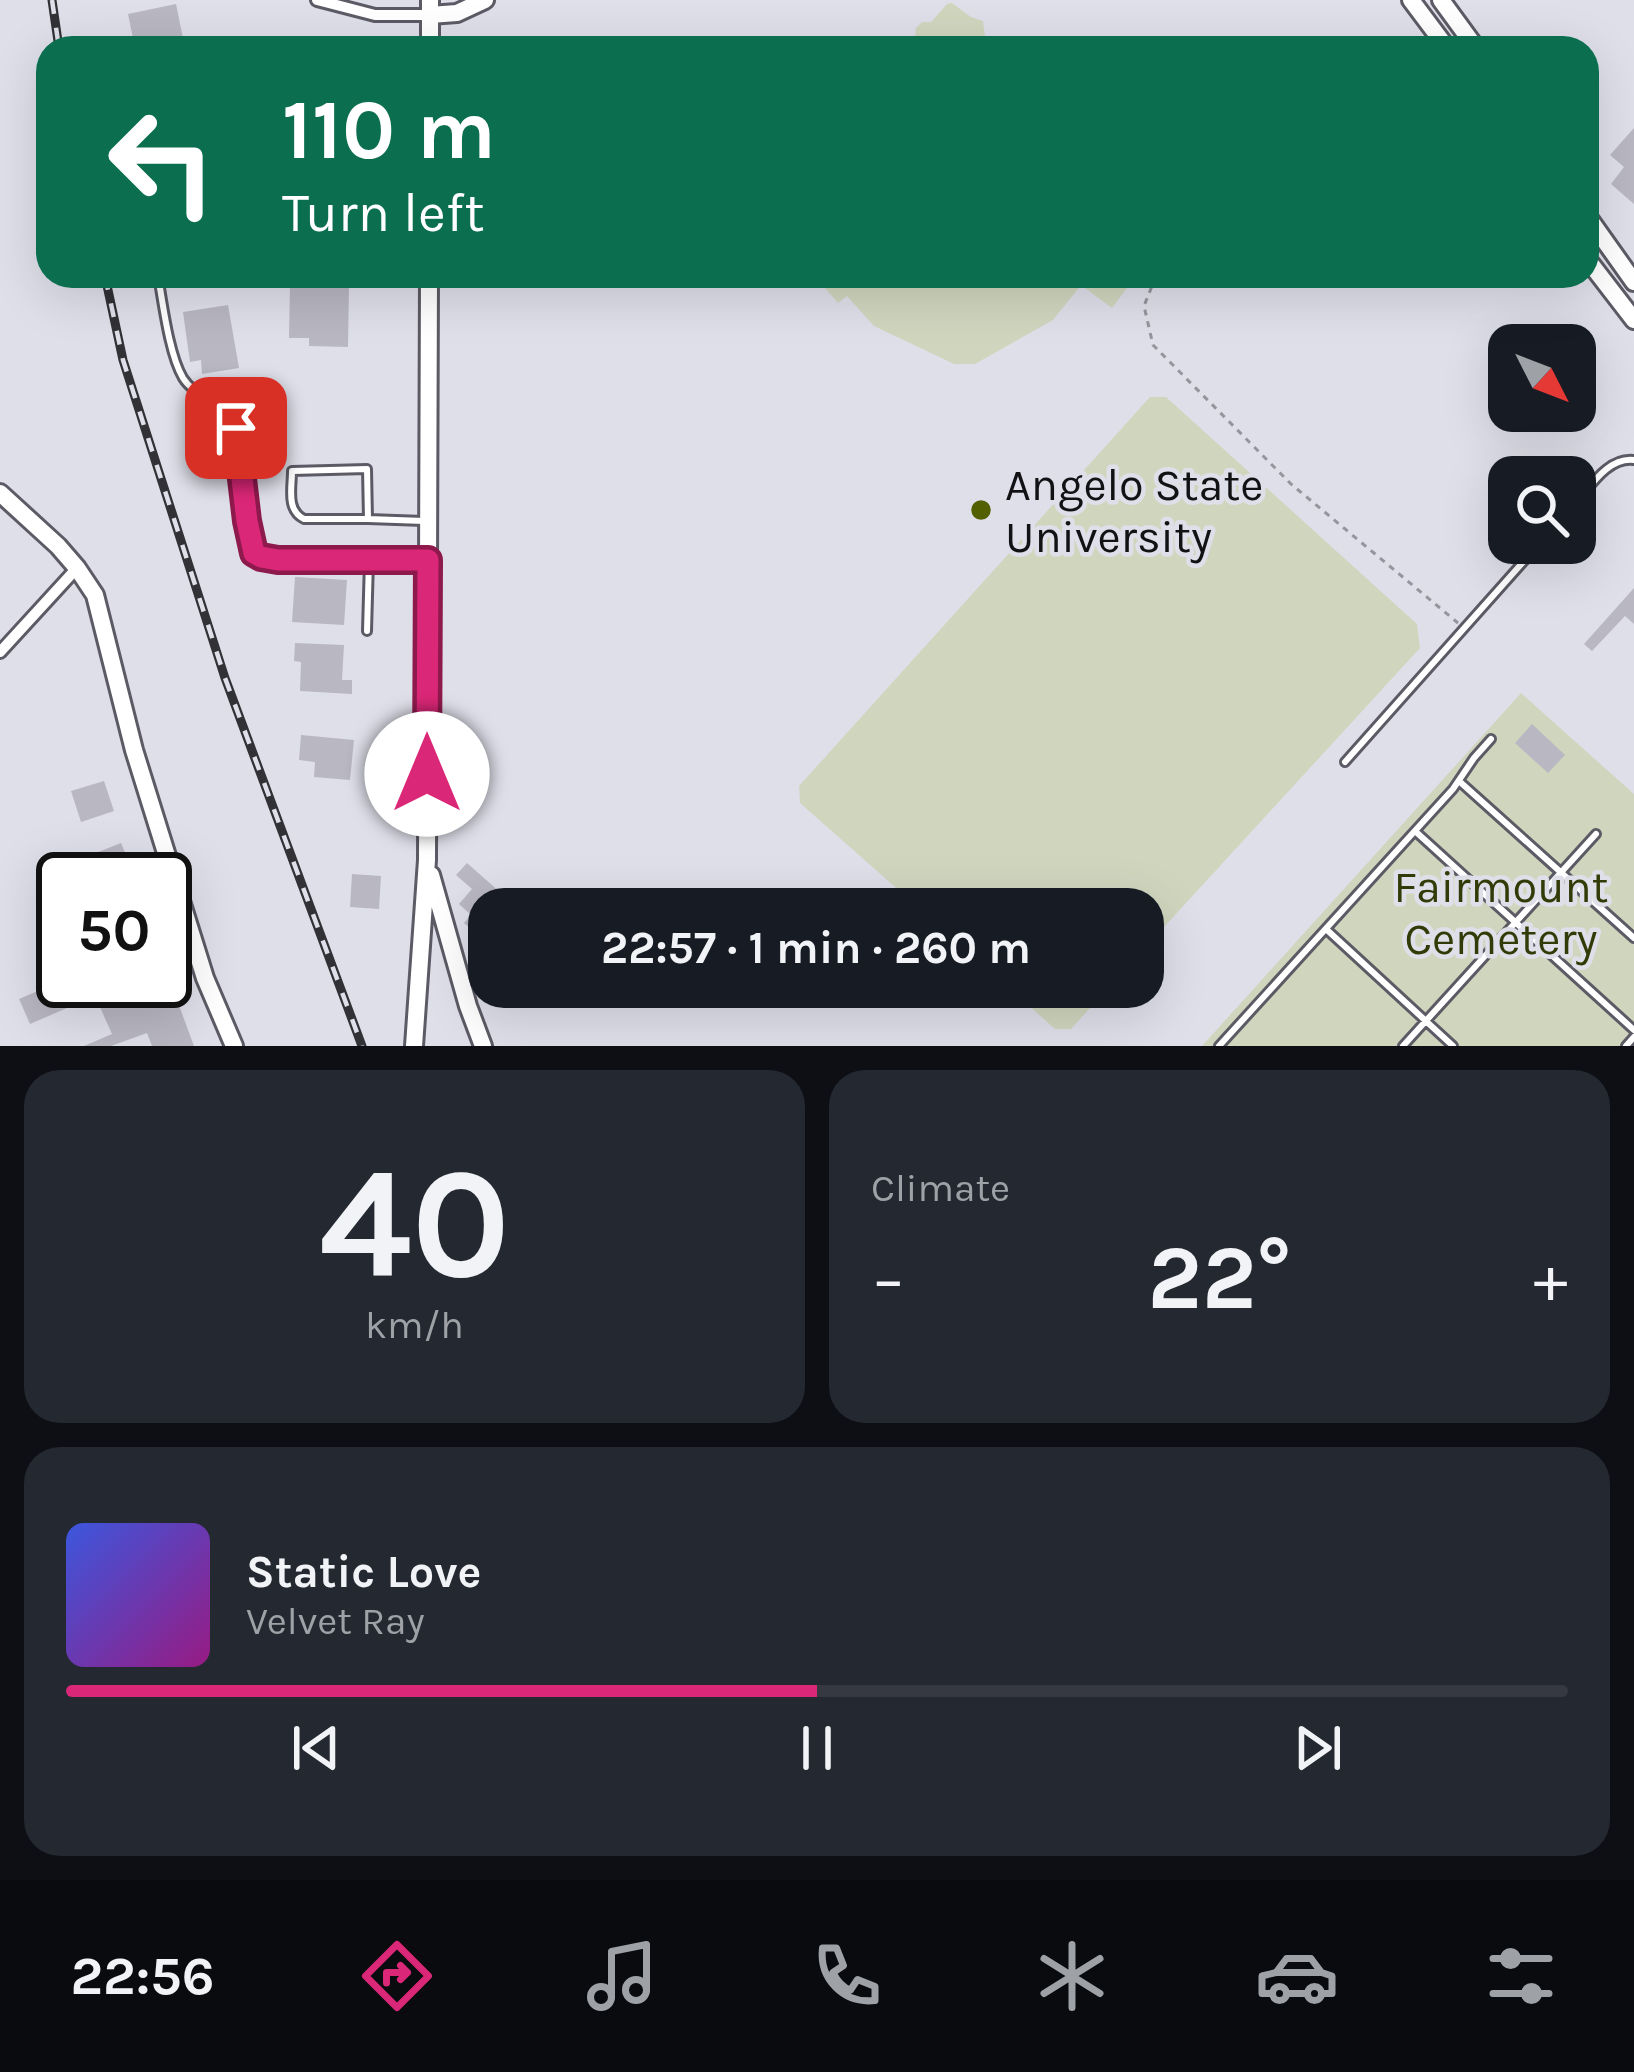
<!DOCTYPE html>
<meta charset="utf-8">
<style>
body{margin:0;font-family:Karla,sans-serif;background:#242831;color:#f1f3f6;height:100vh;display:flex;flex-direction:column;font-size:45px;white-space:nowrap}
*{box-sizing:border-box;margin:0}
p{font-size:39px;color:#9ea1a6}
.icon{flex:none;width:66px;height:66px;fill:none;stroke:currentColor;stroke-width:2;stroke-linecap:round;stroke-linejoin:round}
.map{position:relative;height:1046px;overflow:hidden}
.panel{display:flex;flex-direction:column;gap:24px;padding:24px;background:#0d0f14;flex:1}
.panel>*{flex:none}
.hud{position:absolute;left:36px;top:36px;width:1563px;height:252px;border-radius:36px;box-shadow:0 12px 48px #0002;background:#0b6e4f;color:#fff;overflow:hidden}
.needle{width:78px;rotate:132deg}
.buttons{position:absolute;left:1488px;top:324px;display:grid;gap:24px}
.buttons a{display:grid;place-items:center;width:108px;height:108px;border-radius:24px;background:#171b24;box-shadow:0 12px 48px #0002;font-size:60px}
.speed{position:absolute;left:36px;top:852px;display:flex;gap:24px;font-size:60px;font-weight:700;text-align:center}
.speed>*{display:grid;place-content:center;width:156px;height:156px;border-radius:50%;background:#171b24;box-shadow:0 12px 48px #0002;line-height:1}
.speed .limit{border:6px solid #111;border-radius:18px;background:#fff;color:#111}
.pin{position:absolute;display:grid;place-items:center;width:102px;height:102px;color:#fff;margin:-51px;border-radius:24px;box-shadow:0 6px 18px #0006}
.me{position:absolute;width:132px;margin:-66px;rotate:0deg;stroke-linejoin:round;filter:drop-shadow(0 0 9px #0008)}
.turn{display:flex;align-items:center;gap:42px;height:252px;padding:0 48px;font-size:54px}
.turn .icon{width:156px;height:156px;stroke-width:2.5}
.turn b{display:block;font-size:84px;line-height:102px}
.big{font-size:90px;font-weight:700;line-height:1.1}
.panel .card{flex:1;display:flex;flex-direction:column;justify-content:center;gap:18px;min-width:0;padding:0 42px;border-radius:36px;background:#242831}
.panel .dial{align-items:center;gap:0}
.dial b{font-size:156px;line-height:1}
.song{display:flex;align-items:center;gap:36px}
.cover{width:144px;height:144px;border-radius:18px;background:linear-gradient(135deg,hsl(230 70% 55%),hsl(310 70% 35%))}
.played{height:12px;border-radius:6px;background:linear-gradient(90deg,#db2777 50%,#363941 50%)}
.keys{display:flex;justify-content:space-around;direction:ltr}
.heat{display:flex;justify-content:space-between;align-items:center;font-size:66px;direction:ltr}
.panel .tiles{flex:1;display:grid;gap:24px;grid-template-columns:1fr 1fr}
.card:last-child{grid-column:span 2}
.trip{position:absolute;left:468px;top:888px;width:696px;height:120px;border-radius:36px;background:#171b24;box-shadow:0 12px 48px #0002;font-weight:700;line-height:120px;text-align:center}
.dock{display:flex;height:192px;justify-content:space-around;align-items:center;background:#090b0e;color:#9ea1a6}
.dock .icon{width:84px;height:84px}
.dock .active{color:#db2777}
.dock b{font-size:54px;color:#f1f3f6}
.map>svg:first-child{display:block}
.green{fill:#d0d6be}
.building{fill:#b8b7c2}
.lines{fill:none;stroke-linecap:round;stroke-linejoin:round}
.lane-casing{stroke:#5c5b65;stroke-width:12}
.street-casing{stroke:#5c5b65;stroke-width:16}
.secondary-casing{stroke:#5c5b65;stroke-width:22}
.path{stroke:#95959d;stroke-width:3;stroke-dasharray:6 6;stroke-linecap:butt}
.lane{stroke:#fff;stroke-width:6}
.street{stroke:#fff;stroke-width:10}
.secondary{stroke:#fff;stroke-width:16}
.rail-casing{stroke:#313136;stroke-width:9}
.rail{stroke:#dfdfea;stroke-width:4.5;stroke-dasharray:14;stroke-linecap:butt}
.route-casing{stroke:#8e194d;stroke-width:30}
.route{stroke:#db2777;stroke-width:21}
.poi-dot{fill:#526002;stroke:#dfdfea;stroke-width:4.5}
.labels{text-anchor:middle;stroke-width:9;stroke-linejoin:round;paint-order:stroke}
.poi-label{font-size:45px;fill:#121215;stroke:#dfdfea;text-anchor:start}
.park-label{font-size:45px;fill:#323b07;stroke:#dfdfea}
</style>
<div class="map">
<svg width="1634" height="1046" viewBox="0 0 1634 1046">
<rect width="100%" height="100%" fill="#dfdfea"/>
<path class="green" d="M952,3L971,17L983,21L986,45L989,48H914L916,28L922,22H931L947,4Z
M815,276H1136L1112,308L1081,285L1053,320L975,364H954L874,326L847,296L838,303Z
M1150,397H1166L1417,624L1420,648L1143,950V909H920L800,803L799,786Z
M1521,693L1634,794V1046H1202Z
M1008,987H1109L1071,1029H1055Z"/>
<path class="building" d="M176,4L185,48H155V44L135,48L128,14Z
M1634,128V204L1611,184L1624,167L1610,155Z
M290,285H349L348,347L309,346V338H289Z
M228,305L239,368L202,374L201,360L190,362L183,312Z
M295,577L347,580L344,625L292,622Z
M1634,588V624L1625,616L1592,651L1584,644Z
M295,643L344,645L342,680H352V694L300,691L301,662L294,661Z
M1532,724L1565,755L1548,773L1515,743Z
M301,735L354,740L350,780L314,777L315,762L299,760Z
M104,781L114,811L81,822L71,791Z
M121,843L136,879H59L55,869Z
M467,863L519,909H489V945L464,923L471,915L459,904L472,889L456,875Z
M352,874L381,876L379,909L350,907Z
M178,965L191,994L177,1000L194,1046H152L147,1033L111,1046H84L112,1034L95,996L30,1024L19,999L61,981H117L121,990L141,981H165V971Z"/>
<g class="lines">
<defs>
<path id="lane" d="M158,276C163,304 169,354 183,378C196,399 230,404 237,430C247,470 239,514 254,553L261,557L278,560H424
M1575,504C1591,486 1608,457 1634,460
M368,519H304C286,510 292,488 292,471L367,469L368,519L424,521
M367,631L369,560
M1345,762L1540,543
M1459,781L1634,938
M1415,831L1634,1030
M1326,929L1453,1046
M1219,1046L1453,789L1474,758L1491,739
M1403,1046L1596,834
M1626,1046L1634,1037"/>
<path id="street" d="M317,0L375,15H430
M0,652L77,568"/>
<path id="secondary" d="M1411,0L1447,48
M1441,0L1476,48
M430,15L457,13L485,0
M430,48V0
M1587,216L1634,282
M1587,259L1634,320
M0,493L58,546L77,568L95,595L134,750L205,978L234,1046
M431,875L468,1006L483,1046
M414,1046L427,860L429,276"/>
</defs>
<use href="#lane" class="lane-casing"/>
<use href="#street" class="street-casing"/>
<use href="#secondary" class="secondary-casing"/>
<path class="path" d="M1156,276L1144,306L1153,345L1291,484L1458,623"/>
<use href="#lane" class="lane"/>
<use href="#street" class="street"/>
<use href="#secondary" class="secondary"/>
<defs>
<path id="rail" d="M52,0L59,48
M105,276L123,360L225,678L362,1046"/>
</defs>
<use href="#rail" class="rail-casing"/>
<use href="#rail" class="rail"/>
</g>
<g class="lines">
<defs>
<path id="route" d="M236,428L247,521L254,553L261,557L278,560H428L427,774"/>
</defs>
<use href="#route" class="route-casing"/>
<use href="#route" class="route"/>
</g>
<circle class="poi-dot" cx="981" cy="510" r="12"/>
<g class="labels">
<g class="poi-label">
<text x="1005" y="500">Angelo State<tspan x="1005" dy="52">University</tspan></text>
</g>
<g class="park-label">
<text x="1501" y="902">Fairmount<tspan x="1501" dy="52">Cemetery</tspan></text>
</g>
</g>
</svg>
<div class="buttons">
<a><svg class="needle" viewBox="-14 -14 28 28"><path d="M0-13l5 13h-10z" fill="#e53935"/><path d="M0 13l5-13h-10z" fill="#9ea1a6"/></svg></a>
<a><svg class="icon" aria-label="search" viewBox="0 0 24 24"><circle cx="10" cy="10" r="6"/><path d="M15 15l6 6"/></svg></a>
</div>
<div class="speed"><div class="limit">50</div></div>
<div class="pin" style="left:236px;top:428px;background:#d93025"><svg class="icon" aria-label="arrive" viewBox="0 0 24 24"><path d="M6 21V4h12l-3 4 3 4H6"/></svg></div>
<svg class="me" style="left:427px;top:774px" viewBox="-20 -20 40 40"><circle r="19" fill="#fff"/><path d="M0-13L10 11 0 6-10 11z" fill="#db2777"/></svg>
<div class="trip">22:57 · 1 min · 260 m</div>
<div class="hud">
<div class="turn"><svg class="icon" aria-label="left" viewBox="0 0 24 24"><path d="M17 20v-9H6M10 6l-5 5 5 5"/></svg><div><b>110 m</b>Turn left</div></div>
</div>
</div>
<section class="panel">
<div class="tiles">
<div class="card dial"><b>40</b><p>km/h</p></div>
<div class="card"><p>Climate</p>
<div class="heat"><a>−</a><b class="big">22°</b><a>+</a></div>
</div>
<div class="card">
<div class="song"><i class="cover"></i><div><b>Static Love</b><p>Velvet Ray</p></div></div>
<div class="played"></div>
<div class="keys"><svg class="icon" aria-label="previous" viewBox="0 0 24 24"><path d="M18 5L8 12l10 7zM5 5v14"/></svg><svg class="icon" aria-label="pause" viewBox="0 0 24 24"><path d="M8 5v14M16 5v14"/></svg><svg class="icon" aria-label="next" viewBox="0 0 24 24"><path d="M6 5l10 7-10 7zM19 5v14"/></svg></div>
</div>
</div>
</section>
<nav class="dock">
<b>22:56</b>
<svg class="icon active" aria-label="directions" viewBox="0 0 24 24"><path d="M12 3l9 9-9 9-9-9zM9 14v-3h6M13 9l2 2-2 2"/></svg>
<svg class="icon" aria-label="music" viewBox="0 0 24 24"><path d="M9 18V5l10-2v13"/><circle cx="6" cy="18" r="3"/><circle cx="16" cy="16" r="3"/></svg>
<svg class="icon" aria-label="phone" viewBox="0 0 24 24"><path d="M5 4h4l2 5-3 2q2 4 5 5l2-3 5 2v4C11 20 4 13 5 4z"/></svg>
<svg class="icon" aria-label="climate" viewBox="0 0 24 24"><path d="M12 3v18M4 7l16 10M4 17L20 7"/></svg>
<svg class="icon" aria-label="car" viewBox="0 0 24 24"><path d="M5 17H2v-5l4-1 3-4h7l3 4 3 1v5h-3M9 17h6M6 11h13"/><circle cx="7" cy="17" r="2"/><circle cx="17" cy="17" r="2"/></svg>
<svg class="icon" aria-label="filters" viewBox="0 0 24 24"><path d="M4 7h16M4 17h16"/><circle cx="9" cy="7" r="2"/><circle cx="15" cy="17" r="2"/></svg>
</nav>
